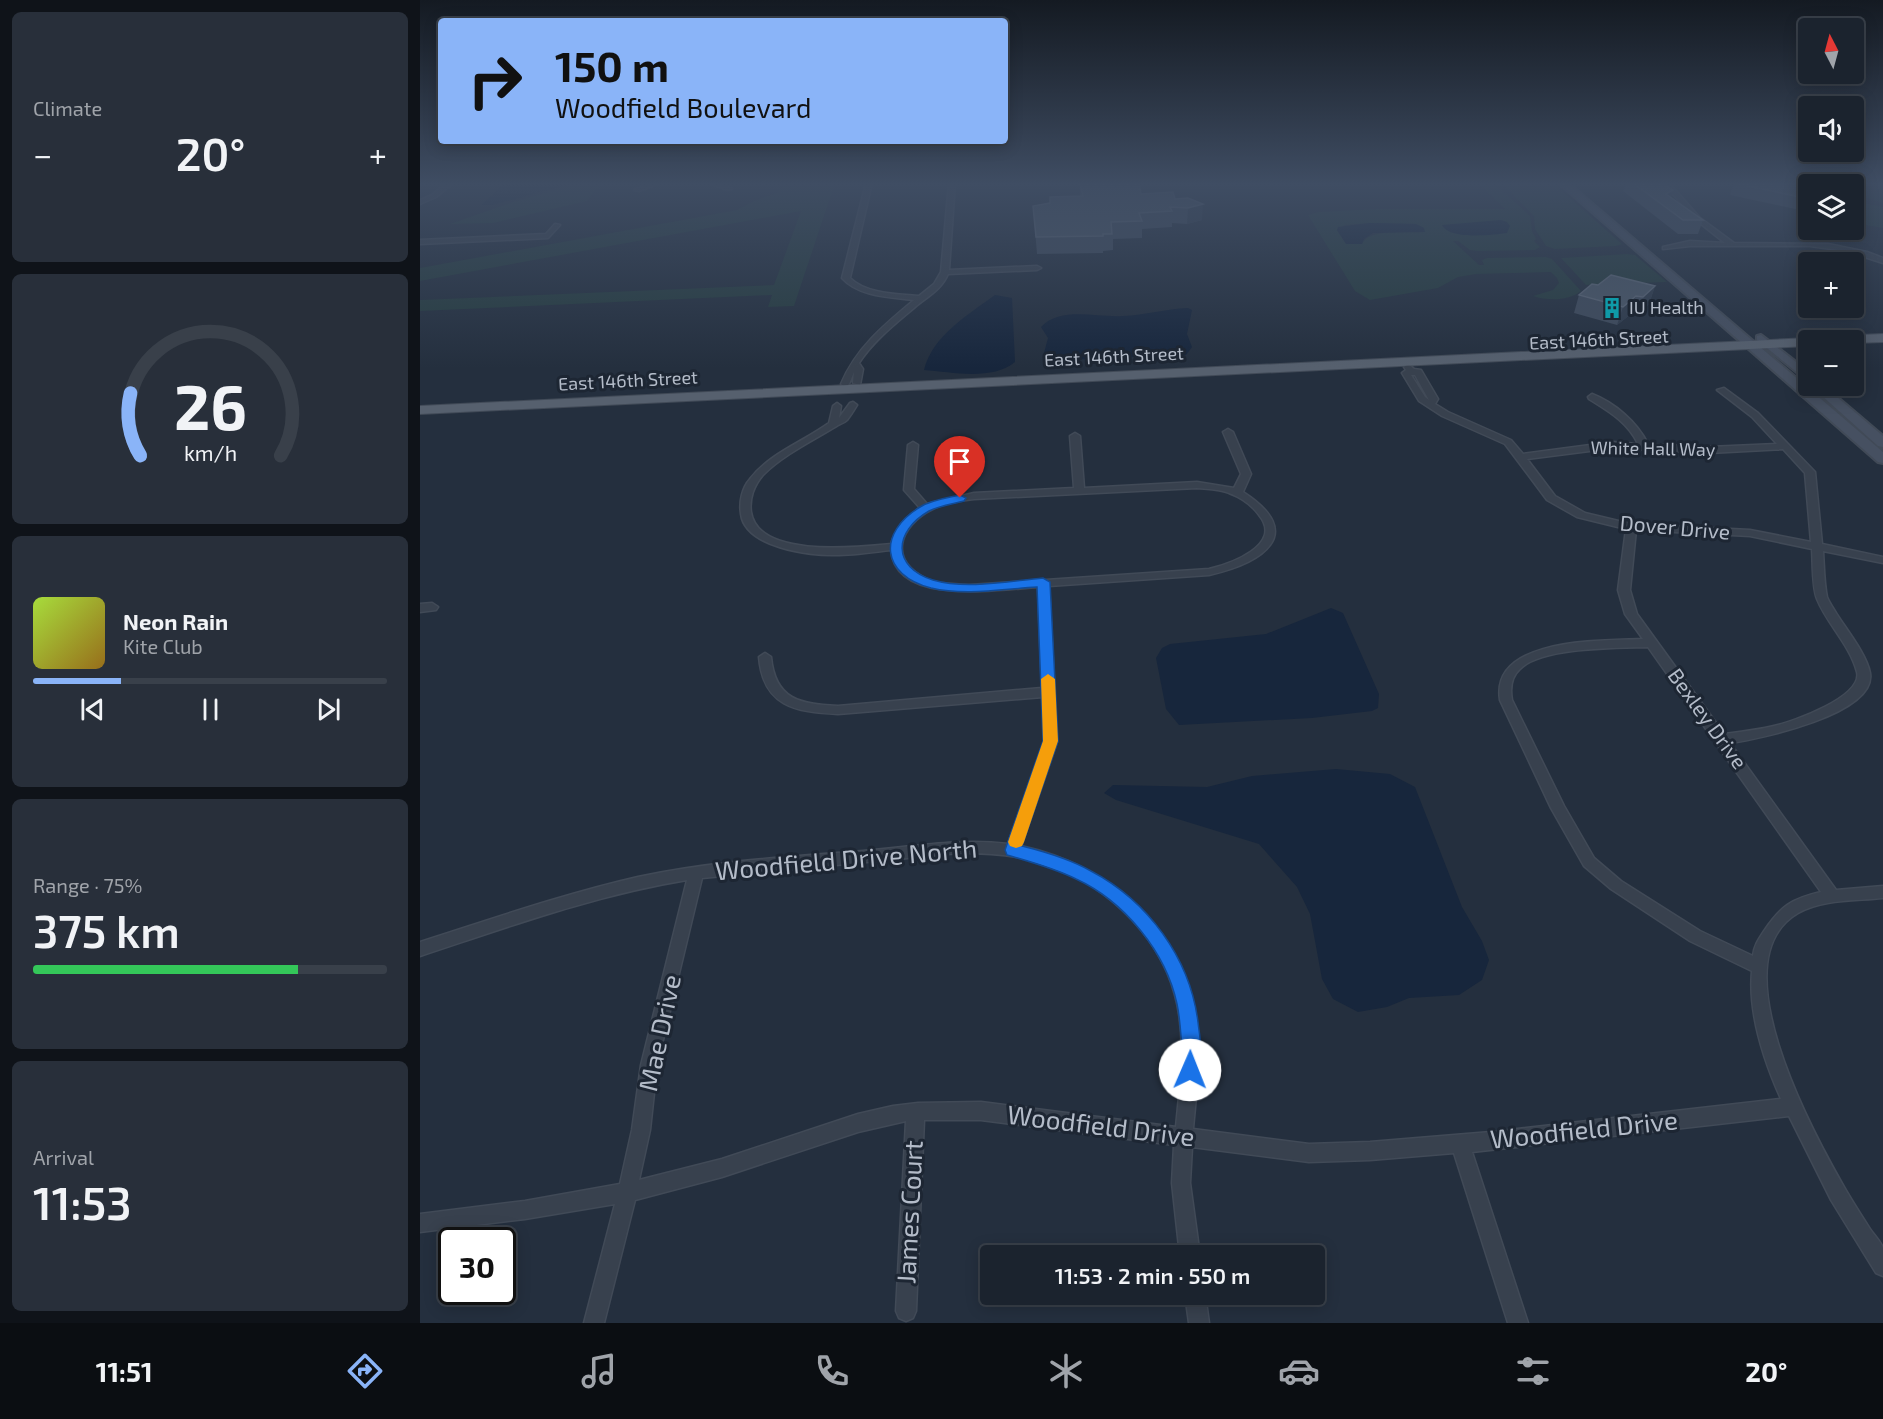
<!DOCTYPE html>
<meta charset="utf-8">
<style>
body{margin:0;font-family:"Exo 2",sans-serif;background:#282f3a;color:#f1f3f6;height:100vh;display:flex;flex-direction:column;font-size:22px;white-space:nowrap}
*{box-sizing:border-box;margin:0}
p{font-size:20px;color:#a0a4aa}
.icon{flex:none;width:33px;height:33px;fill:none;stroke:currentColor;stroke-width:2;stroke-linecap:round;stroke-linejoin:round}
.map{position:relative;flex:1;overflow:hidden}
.sheet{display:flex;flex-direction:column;gap:12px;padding:12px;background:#0f1319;width:420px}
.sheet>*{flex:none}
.hud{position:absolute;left:18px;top:18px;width:570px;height:126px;border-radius:6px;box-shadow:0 3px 15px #0003,0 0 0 2px #39404a;background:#8ab4f8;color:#111;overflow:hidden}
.needle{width:39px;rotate:354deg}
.controls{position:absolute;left:1378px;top:18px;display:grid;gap:12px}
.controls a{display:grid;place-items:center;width:66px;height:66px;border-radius:6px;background:#1b232e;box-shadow:0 3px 15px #0003,0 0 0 2px #39404a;font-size:30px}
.speed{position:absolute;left:18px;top:1227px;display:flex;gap:12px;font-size:30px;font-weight:700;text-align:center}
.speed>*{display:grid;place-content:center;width:78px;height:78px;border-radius:50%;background:#1b232e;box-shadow:0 3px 15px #0003,0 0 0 2px #39404a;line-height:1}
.speed .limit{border:3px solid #111;border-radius:9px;background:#fff;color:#111}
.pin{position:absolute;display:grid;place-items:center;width:51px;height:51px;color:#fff;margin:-62px -26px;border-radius:50% 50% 50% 0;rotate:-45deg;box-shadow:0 0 6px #0007}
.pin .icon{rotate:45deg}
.me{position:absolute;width:66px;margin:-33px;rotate:1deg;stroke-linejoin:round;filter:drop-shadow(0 0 4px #0008)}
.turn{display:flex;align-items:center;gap:21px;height:126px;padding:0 18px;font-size:27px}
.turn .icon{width:78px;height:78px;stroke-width:2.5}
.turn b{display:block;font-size:42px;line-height:51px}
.big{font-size:45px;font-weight:600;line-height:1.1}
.sheet .tile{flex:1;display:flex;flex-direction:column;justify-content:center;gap:9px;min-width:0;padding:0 21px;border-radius:9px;background:#282f3a}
.sheet .dial{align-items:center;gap:0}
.dial svg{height:156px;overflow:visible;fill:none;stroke:#39404a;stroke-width:7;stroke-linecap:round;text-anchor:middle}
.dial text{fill:#f1f3f6;stroke:none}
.song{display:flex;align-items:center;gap:18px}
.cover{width:72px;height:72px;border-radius:9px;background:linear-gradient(135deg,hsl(80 70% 55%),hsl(40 70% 35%))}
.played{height:6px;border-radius:3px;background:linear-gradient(90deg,#8ab4f8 25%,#39404a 25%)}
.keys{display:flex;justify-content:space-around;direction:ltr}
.heat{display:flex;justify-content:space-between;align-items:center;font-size:33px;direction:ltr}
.charge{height:9px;border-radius:4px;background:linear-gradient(90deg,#34c759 75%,#39404a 0)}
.trip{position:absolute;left:560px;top:1245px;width:345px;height:60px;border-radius:6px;background:#1b232e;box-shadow:0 3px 15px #0003,0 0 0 2px #39404a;font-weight:600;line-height:60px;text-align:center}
.menu{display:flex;height:96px;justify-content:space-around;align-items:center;background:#0b0e12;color:#a0a4aa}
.menu .icon{width:42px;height:42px}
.menu .current{color:#8ab4f8}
.menu b{font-size:27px;color:#f1f3f6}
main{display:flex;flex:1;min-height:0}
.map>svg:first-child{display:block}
.green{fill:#263c3f;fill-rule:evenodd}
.water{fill:#17263c}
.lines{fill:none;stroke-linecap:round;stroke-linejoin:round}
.street-casing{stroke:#414a57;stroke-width:3}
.secondary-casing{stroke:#414a57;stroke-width:4}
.primary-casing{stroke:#414a57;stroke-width:2}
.street{fill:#38414e;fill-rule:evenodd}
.secondary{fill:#465061;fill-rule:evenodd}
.primary{fill:#56606e;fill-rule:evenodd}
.wall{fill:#3f4b5c}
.shaded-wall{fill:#2f3b4b}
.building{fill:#4b5868;stroke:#5c6777;stroke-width:1.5}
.route{fill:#1a73e8;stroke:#114b97;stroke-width:1.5}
.slow{fill:#f59e0b}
.labels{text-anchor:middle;stroke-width:6;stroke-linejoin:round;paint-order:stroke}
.far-poi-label{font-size:18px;fill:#b4bcc9;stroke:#1d2633;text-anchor:start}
.far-street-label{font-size:18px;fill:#b4bcc9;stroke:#1d2633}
.street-label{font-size:21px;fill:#b4bcc9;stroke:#1d2633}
.near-street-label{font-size:26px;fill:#b4bcc9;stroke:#1d2633}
</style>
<main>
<section class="sheet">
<div class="tile"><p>Climate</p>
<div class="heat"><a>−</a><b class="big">20°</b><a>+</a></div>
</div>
<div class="tile dial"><svg viewBox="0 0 100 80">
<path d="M14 69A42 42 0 1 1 86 69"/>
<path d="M14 69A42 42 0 0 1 9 37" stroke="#8ab4f8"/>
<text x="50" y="56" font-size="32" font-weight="700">26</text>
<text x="50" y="72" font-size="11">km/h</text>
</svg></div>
<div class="tile">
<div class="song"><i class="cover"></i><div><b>Neon Rain</b><p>Kite Club</p></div></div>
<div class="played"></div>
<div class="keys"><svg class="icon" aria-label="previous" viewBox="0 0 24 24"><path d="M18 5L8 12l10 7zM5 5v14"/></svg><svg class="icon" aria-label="pause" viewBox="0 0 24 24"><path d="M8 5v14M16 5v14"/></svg><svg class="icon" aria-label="next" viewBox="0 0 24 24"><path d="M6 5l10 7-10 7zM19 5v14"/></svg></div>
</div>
<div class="tile"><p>Range · 75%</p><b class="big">375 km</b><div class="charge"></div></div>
<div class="tile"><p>Arrival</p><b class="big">11:53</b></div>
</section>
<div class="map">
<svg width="1463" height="1323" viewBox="0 0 1463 1323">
<rect width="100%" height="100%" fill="#242f3e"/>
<path class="green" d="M162,183H192L176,189L167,201L73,223L30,224L93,202Z
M361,183H415L374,306L348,307L352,295L0,311V300L354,285L381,211L0,281V268L317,210L332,202L359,192Z
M1059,183H1074L1110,216L1112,231L1116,239L1114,241L1120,247L1115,250L1057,251L1050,250L1038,241H1033L1059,265H1064L1062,260L1067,258L1126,257L1132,259L1161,291C1149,301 1128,301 1113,296L1133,290L1139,283L1137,278L1131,272L1056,274L1038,277L1018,288L950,300L935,291L888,215L899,212L957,209H1085ZM950,223L996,224L1004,228L1003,232C987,233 949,228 942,244L926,243L917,230L925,225Z
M1133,183L1202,244L1196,246L1135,249L1126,246L1115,229L1114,216L1084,186L1087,184Z
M1377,183H1463V203L1434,194V184Z
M1434,201L1463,207V228L1434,223Z
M1207,254L1215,255L1247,282L1166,285L1141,258Z"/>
<path class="water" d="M85,183H153L73,205H61Z
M1081,220L1087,222L1090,226L1087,233C1072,235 1029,240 1022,225Z
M950,223L996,224L1004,228L1005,232L953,233L944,239L942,244H926L917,230L918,227Z
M575,295L592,298L595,362C572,381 532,372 504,370C513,335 548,315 575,295Z
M768,308L772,310L767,334L772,347L766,355L748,359L711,357L627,361L624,353L628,338L621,327C641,306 677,318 703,316C725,315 746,309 768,308Z
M911,608L923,613L959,694L958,708L952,711L892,718L759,725L746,709L736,658L742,648L750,644L846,634Z
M916,769L970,774L995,787L1042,907L1062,941L1069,960L1062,980L1039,995L989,998L967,1007L938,1012L913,999L902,979L890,914L877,887L839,844L696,800L684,793L693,785L787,787L832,776Z"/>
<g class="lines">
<defs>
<path id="street" d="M27,183H33L16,197L0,204V200L12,195Z
M232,183H240L219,191L214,190Z
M289,183H297L312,189L307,190Z
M446,183H452L430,278C446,294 477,294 499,296L514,284L521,272L529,183H535L529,270L617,266L621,268L617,270L528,274C522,289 507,297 495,307C475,324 453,341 439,363L443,369L440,385L433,383L434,372L429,384L425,387L421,384C436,348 464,325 494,300C471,297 439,297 422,278Z
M1074,183H1086L1083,185Z
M1243,183H1249L1280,218L1314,243L1408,244L1447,252L1463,258V263L1426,251L1390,246H1270L1243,249V247L1270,241L1305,243L1276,220Z
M135,224L140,225L128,238L0,244V240L126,234Z
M988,364L994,369L1001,370L1018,399L1015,404L1028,412L1091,440L1103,454L1193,442L1218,444C1208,422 1188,411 1169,399L1168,397L1172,394C1195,403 1217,422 1228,444L1289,447L1357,444L1332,417L1297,390L1304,388L1338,413L1395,472L1402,544L1463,557V563L1403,551C1404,566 1404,583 1407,597C1409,602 1413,608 1416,613C1426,629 1447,655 1450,673C1457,714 1339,739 1310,743L1416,890L1463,886V898C1435,901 1403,899 1378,913C1298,959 1392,1131 1424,1187C1432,1201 1441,1215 1450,1229C1454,1235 1461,1242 1463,1248C1463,1256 1463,1268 1463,1276L1456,1273L1411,1200L1369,1116L1052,1152L1108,1323H1088L1034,1153L950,1160L889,1162L772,1147L770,1183L780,1256H760L752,1183L754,1145L561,1120H504L496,1311L493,1318L486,1321L479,1318L476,1311L486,1121L438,1132L302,1177L215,1200L184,1323H164L195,1204L105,1219L0,1232V1214L105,1201L200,1184L212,1130L221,1065L267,880C175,895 88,927 0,956V942C72,919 144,894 218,877C292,861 368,857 443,851C492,847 539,838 588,844L625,742L623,697L418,714C375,712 343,706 339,657L345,653L351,657C355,700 380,704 418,706L622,688L618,587C581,589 476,607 471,550C453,552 434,555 416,555C389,556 325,547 321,514C319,502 322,488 330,479C350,453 383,442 409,423L413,406L417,403L421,406L419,418L430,403L433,402L437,405C434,410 431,415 427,420C424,423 419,424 415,427C392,441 363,455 343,475C334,485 329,499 331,512C338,559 439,547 471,544C476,528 487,517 500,508L484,490L488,445L493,442L498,445L494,489L507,504L554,493L654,488L650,436L655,433L660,436L664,488L777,482L814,488L821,474L803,432L808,429L813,432L831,474L823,492C888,534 842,563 789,575L629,586L637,742L601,846C688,865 762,928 776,1019C782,1055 776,1093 773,1129L889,1144L950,1142L1071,1132L1361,1099C1344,1061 1328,1014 1332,971L1270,941L1191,889L1164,866L1131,808L1080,700C1070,637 1183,641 1223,639L1205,614L1198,590L1206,529L1157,517L1127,500L1085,444L1022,416L999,401L982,373L986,370L984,367ZM991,375H995L1009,400L1005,397ZM1193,448L1289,453L1363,449L1385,473L1391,542L1330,530L1211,524L1165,513L1135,496L1107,459ZM777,488C787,489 800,489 809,493C820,497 832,505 839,515C864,545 810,564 789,569L550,585C537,584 521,585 509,580C467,562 478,526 513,509C526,502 540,501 554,499ZM1216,530L1330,536L1392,549C1393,563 1392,587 1397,599C1407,624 1430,645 1437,672C1443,697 1373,722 1354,726C1337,730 1320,732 1304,734L1217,614L1210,590ZM1228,647L1401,892C1371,899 1361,906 1344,931C1338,940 1334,946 1333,956L1280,931L1201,881L1174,858L1144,806L1092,700C1090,689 1091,677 1100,669C1121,647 1198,648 1228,647ZM539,853C565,853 590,854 616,861C679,878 738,931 755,995C767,1038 760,1084 756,1127L561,1102L498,1103L473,1106L438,1114L302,1159L219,1180L230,1130L237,1065L282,878Z
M12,603L18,607L16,610L0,612V604Z
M765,1294H785L789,1323H769Z"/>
<path id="secondary" d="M1139,183H1148L1463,452V463L1458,462Z
M1341,335L1389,372V382L1337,340V336Z
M1391,386H1404L1463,436V447L1458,446Z"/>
<path id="primary" d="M1463,334V342L1434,343V340H1410L1417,336Z
M1389,338L1395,340H1389V346L0,414V406Z"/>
</defs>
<use href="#street" class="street-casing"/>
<use href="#secondary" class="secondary-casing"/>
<use href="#primary" class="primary-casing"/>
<use href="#street" class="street"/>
<use href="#secondary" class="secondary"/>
<use href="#primary" class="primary"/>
</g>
<path class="wall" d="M664,183H719L721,194L755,199L782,220L767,224L752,223V227L722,229V238L693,239V250L683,251V253L617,254L613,206L660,196V185H664Z
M1206,183H1243L1253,190L1251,197L1283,220L1278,234H1258L1203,191Z
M1314,183L1389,184V212L1310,195Z
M1178,285L1235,286L1229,304L1217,315L1211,314L1197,325L1154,313L1159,295Z"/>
<path class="shaded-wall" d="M1253,190L1249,204L1246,194Z
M783,204L782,220L767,224L768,208Z
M1235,286L1229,304L1217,315L1223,297Z
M1216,296L1211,314L1197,325L1203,307Z"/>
<path class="building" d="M666,183H719L721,194L753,192L755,199L768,198L783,204L768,208L750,207L752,211L719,213L722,221L691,222L692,234H683V236L616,237L613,206L630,203V197L663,196L660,185H666Z
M1213,183H1243L1253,190L1246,194L1283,220H1263Z
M1314,183H1407L1417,184H1389V199Z
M1191,275L1235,286L1223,297L1216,296L1203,307L1159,295L1172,284L1178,285Z"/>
<linearGradient id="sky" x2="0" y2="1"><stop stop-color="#141a22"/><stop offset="0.5" stop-color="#3f4d63"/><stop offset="1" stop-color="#3f4d63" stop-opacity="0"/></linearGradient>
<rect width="1463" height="368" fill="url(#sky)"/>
<path class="route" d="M540,495L546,498L544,501C533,504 519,506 509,511C473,532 472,567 513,580C547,590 589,581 623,578L630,582L638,741L602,846C626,852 650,859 671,871C728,901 770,958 778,1022C780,1040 785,1060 777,1076L770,1079L764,1076C760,1067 763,1059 762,1050C761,1035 760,1018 757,1004C746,952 704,901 656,879C634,868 611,862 587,855L585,850L623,741L617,587C583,589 545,596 511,588C461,575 457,533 500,507C511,500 527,498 540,495Z"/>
<path class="slow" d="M628,674L635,679L638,741L604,842L602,846L596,848L590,846L588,842L623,741L621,679Z"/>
<defs>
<symbol id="building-bare" viewBox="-9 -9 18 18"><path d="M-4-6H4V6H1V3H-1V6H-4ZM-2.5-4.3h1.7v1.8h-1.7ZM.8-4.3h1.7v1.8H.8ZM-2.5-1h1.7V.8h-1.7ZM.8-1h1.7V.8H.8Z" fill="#0f9aa8" stroke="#1d2633" stroke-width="2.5" paint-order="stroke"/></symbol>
</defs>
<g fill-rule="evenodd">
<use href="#building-bare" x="1177" y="293" width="30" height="30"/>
</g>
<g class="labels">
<g class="far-poi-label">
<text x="1209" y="314">IU Health</text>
</g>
<g class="far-street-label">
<text transform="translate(1179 340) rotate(-3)" y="6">East 146th Street</text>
<text transform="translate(694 357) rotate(-3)" y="6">East 146th Street</text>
<text transform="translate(208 381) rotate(-3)" y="6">East 146th Street</text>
<text transform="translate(1233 449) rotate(1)" y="6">White Hall Way</text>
</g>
<g class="street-label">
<text transform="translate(1255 528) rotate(5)" y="7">Dover Drive</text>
<text transform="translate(1287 719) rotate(54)" y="7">Bexley Drive</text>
</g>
<g class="near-street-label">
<text transform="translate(426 860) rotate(-5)" y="9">Woodfield Drive North</text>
<text transform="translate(240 1033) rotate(-78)" y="9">Mae Drive</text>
<text transform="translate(681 1126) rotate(7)" y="9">Woodfield Drive</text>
<text transform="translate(1164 1130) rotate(-6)" y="9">Woodfield Drive</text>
<text transform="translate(490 1212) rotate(-87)" y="9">James Court</text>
</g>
</g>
</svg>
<div class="controls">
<a><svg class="needle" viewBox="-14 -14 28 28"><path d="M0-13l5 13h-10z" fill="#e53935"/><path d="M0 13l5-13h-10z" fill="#a0a4aa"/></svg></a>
<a><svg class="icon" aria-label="sound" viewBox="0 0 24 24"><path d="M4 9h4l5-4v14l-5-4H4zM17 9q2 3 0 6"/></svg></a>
<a><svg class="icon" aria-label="layers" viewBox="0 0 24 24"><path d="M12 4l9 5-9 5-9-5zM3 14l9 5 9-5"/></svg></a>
<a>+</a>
<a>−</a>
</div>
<div class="speed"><div class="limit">30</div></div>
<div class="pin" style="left:540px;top:498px;background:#d93025"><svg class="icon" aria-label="arrive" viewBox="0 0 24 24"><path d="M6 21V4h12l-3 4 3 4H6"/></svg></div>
<svg class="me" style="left:770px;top:1070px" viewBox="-20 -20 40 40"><circle r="19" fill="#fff"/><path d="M0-13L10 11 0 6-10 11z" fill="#1a73e8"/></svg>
<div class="trip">11:53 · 2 min · 550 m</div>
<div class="hud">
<div class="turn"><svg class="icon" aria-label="right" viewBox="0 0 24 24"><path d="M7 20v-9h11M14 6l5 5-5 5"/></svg><div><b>150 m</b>Woodfield Boulevard</div></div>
</div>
</div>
</main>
<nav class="menu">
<b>11:51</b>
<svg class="icon current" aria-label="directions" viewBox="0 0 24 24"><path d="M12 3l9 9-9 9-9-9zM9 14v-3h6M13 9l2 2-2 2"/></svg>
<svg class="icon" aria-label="music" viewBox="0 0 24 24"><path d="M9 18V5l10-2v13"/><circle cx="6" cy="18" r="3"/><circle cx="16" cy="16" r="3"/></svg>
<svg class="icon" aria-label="phone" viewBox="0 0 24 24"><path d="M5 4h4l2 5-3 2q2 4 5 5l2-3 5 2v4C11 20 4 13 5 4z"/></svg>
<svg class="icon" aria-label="climate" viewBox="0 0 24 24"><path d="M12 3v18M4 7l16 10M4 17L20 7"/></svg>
<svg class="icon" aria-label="car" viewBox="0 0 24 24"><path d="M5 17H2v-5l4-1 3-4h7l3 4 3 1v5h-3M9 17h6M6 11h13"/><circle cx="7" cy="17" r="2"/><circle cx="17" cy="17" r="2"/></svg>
<svg class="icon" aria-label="filters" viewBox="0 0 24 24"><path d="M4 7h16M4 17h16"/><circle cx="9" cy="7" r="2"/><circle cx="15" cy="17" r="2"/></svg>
<b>20°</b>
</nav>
